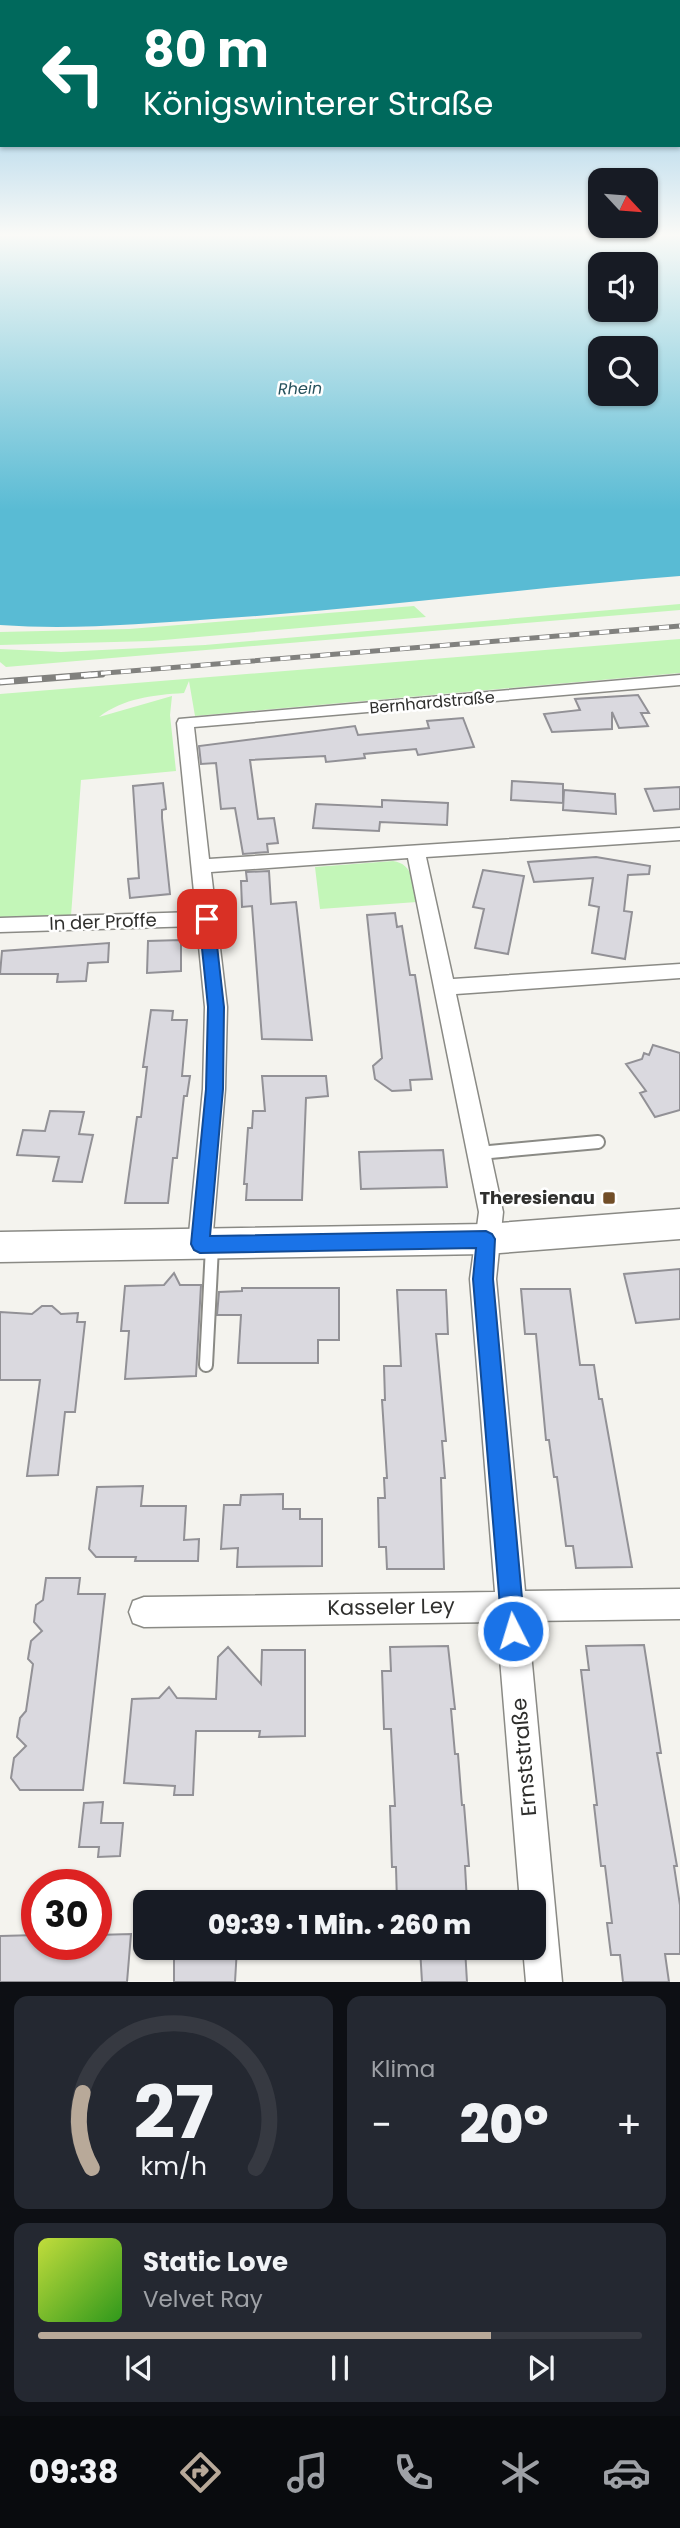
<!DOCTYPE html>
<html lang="de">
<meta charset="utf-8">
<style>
body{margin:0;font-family:Poppins,sans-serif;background:#242831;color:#f1f3f6;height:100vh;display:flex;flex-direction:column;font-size:26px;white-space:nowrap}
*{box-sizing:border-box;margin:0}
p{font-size:23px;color:#9ea1a6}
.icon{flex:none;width:38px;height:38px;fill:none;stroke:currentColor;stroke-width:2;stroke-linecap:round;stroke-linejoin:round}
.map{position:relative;height:1982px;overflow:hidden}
.panel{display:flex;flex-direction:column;gap:14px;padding:14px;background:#0d0f14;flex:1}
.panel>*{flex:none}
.top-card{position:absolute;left:0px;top:0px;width:681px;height:147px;box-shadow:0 2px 5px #0004;background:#00695c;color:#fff;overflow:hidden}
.needle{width:46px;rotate:116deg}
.buttons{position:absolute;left:588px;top:168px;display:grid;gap:14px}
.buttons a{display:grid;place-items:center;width:70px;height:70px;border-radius:14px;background:#171b24;box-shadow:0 2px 5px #0004;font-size:35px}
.speed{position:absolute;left:21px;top:1869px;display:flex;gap:14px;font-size:35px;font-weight:700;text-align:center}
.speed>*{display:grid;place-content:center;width:91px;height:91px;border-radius:50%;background:#171b24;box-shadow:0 2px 5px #0004;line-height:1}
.speed .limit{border:10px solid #d22;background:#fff;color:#111}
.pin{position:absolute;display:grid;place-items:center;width:60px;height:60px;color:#fff;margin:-30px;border-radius:14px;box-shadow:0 4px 10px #0006}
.me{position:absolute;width:77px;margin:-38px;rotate:355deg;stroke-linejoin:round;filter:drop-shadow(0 0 5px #0008)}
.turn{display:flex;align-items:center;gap:24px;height:147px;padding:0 28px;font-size:32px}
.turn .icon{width:91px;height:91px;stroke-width:2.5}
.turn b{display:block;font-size:49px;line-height:60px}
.big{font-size:52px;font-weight:800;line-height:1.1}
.panel .tile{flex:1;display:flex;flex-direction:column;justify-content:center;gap:10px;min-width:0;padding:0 24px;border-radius:14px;background:#242831}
.panel .dial{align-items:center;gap:0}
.dial svg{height:182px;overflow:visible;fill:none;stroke:#363941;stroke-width:7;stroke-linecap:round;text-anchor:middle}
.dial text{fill:#f1f3f6;stroke:none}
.song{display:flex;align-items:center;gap:21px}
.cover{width:84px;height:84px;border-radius:10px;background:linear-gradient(135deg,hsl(70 70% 55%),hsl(110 70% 35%))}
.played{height:7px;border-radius:4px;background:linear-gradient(90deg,#b8a999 75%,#363941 75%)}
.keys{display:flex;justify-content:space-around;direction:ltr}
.heat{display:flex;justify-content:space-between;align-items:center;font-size:38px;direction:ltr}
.panel .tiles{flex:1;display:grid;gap:14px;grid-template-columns:1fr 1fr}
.tile:last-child{grid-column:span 2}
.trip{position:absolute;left:133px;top:1890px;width:413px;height:70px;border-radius:14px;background:#171b24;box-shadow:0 2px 5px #0004;font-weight:800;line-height:70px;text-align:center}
.tabs{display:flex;height:112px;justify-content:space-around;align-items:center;background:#090b0e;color:#9ea1a6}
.tabs .icon{width:49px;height:49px}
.tabs .active{color:#b8a999}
.tabs b{font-size:32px;color:#f1f3f6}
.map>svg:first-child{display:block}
.green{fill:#c3f6b8}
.water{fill:#59bbd4;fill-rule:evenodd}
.building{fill:#dad9df;stroke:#929196;stroke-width:2}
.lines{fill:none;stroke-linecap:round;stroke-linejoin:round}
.service-casing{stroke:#8a8a85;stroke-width:16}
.minor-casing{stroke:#8a8a85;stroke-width:3}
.secondary-casing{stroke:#8a8a85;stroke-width:3}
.service{stroke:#fff;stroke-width:12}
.minor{fill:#fff;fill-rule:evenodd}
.secondary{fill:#fff;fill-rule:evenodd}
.rail-far1-casing{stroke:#81817e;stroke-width:5}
.rail-casing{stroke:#81817e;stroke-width:7}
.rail-far1{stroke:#fff;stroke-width:3.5;stroke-dasharray:10;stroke-linecap:butt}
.rail{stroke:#fff;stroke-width:4.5;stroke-dasharray:14;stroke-linecap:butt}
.route{fill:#1a73e8;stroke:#114b97;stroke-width:2}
.poi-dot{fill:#724e28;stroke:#fff;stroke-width:2.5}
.labels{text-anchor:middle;stroke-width:5;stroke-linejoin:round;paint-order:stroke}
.far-water-label{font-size:16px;font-style:italic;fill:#27525d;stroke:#fff}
.far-street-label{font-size:16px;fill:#2f2f2d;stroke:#fff}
.street-label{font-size:18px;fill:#2f2f2d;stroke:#fff}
.poi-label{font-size:18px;font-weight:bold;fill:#2f2f2d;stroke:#fff;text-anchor:end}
.near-street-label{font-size:21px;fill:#2f2f2d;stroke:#fff}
</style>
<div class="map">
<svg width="680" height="1982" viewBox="0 0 680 1982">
<rect width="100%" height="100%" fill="#f4f3ee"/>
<path class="green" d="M680,604V610L6,667L0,662V649L61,652L205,645Z
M414,606L426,617L152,641L0,645V632L129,629Z
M680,639V673L195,716L189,681L184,693C153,695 124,698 99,717L172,696L170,715L176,771L81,780L71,916L0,919V694Z
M393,861C414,864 413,884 417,902L320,909L315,867Z"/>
<path class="water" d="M0,234H680V576C524,588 369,609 213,619C142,624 71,630 0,625ZM600,264H646V310H600ZM600,348H646V394H600Z"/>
<path class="building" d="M638,695L649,713H641L648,726L619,728L612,712V729L552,732L544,714L580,710L575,699Z
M463,718L474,747L418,755L416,749L364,754L365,758L326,762L325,756L250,760L258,819L274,818L278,843L267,844L268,852L243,854L235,808L221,809L216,763L201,764L199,746L355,726L358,735L429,728L427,721Z
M512,781L563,784V803L511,800Z
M163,783L166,809L162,810V818L170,894L130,898L128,879L139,878L133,786Z
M680,787V809L654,811L645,789Z
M564,790L615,794L616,814L563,810Z
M382,800L448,803L447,825L380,822L379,831L313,828L316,804L382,807Z
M596,857L650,866L649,874L628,875L624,911L632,912L625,959L592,953L599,907L589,905L593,878L534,882L528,862Z
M483,870L524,876L508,954L475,948L484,909L473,907Z
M269,871L271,904L296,902L312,1040L262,1039L252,906L242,907L241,881H247L246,872Z
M395,913L397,927L402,926L410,975H415L432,1079L410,1080L411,1090L392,1091L375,1079L373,1066L382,1058L367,915Z
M181,940V971L147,973L148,941Z
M109,943L108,962L88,963L86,981L57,982L58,974H0L2,951Z
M151,1010L173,1011L172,1020H187L182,1076H190L187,1096H184L177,1158H173L168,1203H125L137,1117H141L147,1067H143Z
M653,1045L680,1053V1110L655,1117L640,1093L646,1091L626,1064L642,1059L644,1053L649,1055Z
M262,1076H326L328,1096L306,1098L302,1200H246L247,1184H244L248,1128H252L253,1111H265Z
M50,1111L84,1112L79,1134L93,1135L82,1182L53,1181L59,1157L17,1155L23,1130L45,1131Z
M443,1150L447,1187L361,1189L359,1152Z
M680,1269V1319L636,1323L624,1274Z
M174,1273L180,1285H201L196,1376L125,1379L129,1331H121L125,1286L164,1285Z
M242,1288H339V1340H318V1363H238L241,1315H217L219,1292L242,1291Z
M521,1289H570L580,1365H594L599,1399H602L632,1567L576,1568L573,1546H566L557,1477H554L549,1440H546L536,1334H525Z
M397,1290H446L448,1334H436L446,1441H442L445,1478H441L444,1569H387L386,1547H379L378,1498H385L384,1478H387L382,1400H385L384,1366H401Z
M42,1306H52L61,1314L78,1313L77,1322H85L75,1412H65L58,1475L27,1476L40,1380H0V1312L32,1314Z
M143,1486L141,1506H186L184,1540L199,1539L198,1561H135L136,1557H96L89,1549L97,1487Z
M283,1494V1509H300V1519H322V1566L237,1567L238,1548L221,1549L224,1505H240L241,1495Z
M46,1578H80L78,1594H105L83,1790H20L11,1778L14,1758L26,1746L17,1737L20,1718L26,1711L33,1664L28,1659L31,1641L42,1631L34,1622L36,1605L43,1600Z
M644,1645L661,1753H657L677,1866H674L680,1905V1954H665L669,1982H623L620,1955H611L607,1923H612L605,1866H601L594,1805H597L581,1670H589L586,1646Z
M448,1646L455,1709H451L455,1754H458L462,1805H464L469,1866H465L467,1902H397L396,1867H392L390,1806H395L391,1729H384L382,1671H391L390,1647Z
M228,1647L261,1684L262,1650H305V1736L259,1737L260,1731H196L193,1795H174L175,1786L124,1783L132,1699L159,1698L169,1687L177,1698L216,1699L218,1657Z
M103,1802L101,1823H123L120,1856L98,1857L99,1847H79L84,1803Z
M131,1934L127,1982H0V1936L37,1935V1944H96V1935Z
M174,1948H237L235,1982H174Z
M420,1948H465L467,1982H422Z"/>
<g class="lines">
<defs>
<path id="service" d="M479,1153L598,1142
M206,1365L212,1247"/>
<path id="minor" d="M680,675V685L194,727L209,859L680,828V840L426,857L453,979L680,964V978L456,994L503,1212L496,1279L525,1591L680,1589V1619L528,1621L562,1982H526L523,1948H534V1902H520L497,1622L144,1627L133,1623L129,1612L133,1601L144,1597L495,1592L470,1279L479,1212L408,858L211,872L227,1007L225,1089L212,1244L209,1252L200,1255L191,1252L188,1244L203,1089L205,1007L197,926L0,932V918L196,912L177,723L179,719Z"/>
<path id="secondary" d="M680,1209V1239L486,1254L0,1262V1232L486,1224Z"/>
</defs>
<use href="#service" class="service-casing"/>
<use href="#minor" class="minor-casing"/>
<use href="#secondary" class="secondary-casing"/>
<use href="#service" class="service"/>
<use href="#minor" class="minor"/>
<use href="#secondary" class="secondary"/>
<defs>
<path id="rail-far1" d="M81,675L680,626"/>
<path id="rail" d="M0,682L102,674"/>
</defs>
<use href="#rail-far1" class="rail-far1-casing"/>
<use href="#rail" class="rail-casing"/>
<use href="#rail-far1" class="rail-far1"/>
<use href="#rail" class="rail"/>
</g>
<linearGradient id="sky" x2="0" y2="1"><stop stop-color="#6fb7e0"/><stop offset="0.46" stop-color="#fafaf7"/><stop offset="1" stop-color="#fafaf7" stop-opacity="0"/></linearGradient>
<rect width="680" height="511" fill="url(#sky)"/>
<path class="route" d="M207,914L214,919L224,1007L223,1089L210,1236L486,1231L492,1234L495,1239L493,1279L525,1631L522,1639L513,1643L505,1639L502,1631L473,1279L476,1248L200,1253L194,1250L191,1244L206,1089L208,1007L199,919Z"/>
<rect class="poi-dot" x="602" y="1191" width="14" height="14" rx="3.5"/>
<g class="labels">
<g class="far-water-label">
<text transform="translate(300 388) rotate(-1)" y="6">Rhein</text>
</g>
<g class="far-street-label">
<text transform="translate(432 702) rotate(-5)" y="6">Bernhardstraße</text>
</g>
<g class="street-label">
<text transform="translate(103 922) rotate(-2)" y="6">In der Proffe</text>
</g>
<g class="poi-label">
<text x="595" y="1204">Theresienau</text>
</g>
<g class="near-street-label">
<text transform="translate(391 1607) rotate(-1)" y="7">Kasseler Ley</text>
<text transform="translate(524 1757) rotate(-95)" y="7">Ernststraße</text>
</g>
</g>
</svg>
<div class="buttons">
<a><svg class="needle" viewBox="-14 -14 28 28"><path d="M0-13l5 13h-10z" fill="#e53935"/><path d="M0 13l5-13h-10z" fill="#9ea1a6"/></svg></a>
<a><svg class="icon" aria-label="sound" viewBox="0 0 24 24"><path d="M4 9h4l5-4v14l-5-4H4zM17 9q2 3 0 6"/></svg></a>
<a><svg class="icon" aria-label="search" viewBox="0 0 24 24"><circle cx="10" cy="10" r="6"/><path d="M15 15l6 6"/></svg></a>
</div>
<div class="speed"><div class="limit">30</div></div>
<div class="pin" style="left:207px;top:919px;background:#d93025"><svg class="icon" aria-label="arrive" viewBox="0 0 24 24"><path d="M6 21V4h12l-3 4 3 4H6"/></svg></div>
<svg class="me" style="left:513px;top:1631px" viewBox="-20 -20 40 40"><circle r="17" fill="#1a73e8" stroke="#fff" stroke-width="3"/><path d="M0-11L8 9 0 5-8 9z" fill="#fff"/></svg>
<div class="trip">09:39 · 1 Min. · 260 m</div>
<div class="top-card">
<div class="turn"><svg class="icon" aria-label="left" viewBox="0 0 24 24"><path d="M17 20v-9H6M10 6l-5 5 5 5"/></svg><div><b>80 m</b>Königswinterer Straße</div></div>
</div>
</div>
<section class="panel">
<div class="tiles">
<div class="tile dial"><svg viewBox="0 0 100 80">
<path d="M14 69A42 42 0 1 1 86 69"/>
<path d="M14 69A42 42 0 0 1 10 36" stroke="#b8a999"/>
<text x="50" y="56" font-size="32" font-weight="700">27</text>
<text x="50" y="72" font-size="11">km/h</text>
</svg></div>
<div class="tile"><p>Klima</p>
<div class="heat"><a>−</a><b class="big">20°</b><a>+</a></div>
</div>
<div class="tile">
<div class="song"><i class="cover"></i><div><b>Static Love</b><p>Velvet Ray</p></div></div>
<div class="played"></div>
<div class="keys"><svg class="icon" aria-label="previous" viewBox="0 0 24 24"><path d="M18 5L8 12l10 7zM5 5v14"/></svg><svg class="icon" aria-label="pause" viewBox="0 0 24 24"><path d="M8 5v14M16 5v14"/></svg><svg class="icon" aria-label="next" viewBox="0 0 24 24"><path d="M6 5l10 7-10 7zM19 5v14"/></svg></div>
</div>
</div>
</section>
<nav class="tabs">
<b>09:38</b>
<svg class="icon active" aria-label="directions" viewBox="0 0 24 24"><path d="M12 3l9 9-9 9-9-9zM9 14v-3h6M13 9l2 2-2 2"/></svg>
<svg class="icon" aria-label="music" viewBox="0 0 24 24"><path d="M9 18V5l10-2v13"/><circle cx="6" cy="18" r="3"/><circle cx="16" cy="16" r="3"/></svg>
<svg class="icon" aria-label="phone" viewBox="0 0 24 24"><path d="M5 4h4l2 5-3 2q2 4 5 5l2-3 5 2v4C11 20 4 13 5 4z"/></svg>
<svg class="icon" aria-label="climate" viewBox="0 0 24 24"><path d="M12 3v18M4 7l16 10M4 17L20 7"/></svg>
<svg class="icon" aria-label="car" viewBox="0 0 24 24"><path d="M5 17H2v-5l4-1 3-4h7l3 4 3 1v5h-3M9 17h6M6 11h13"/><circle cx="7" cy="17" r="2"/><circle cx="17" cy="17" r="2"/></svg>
</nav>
